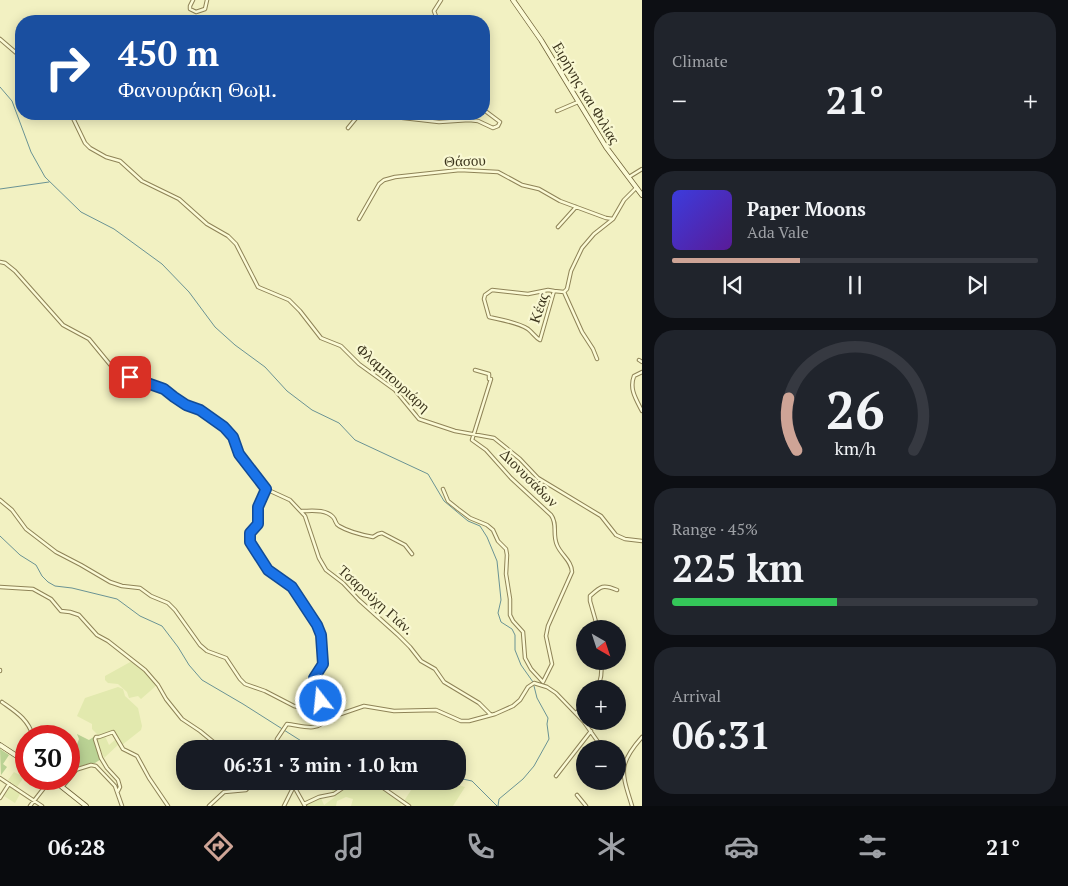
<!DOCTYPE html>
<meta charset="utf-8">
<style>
body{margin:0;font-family:"PT Serif",serif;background:#20242c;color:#f1f3f6;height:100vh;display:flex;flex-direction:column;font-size:19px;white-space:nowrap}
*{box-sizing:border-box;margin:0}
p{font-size:16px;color:#9ea1a6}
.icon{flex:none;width:28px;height:28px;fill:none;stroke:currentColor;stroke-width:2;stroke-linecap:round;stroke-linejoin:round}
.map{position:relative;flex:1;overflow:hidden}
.panel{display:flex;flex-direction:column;gap:12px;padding:12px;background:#0d0f14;width:426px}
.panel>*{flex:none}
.banner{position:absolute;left:15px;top:15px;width:475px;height:105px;border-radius:20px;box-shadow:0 2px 12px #0003;background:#1a4fa0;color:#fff;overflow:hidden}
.needle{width:32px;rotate:141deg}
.buttons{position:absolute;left:576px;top:620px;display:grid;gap:10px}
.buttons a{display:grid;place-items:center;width:50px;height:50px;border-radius:50%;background:#171b24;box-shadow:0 2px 12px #0003;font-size:25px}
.speed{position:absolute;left:15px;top:725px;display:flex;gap:10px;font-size:25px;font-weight:700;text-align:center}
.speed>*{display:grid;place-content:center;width:65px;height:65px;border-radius:50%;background:#171b24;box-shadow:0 2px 12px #0003;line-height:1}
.speed .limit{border:8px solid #d22;background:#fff;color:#111}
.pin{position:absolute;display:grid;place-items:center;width:42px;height:42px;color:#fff;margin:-21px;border-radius:10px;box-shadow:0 2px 8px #0006}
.me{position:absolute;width:55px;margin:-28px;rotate:344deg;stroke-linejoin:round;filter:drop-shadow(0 0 4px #0008)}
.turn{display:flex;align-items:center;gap:18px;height:105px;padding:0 20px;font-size:22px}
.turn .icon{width:65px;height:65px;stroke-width:2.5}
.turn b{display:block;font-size:35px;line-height:42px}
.big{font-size:38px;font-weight:800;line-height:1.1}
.panel .card{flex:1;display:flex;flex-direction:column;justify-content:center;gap:8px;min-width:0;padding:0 18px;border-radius:20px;background:#20242c}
.panel .dial{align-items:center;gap:0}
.dial svg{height:130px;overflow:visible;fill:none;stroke:#363941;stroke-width:7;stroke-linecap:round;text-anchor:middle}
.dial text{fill:#f1f3f6;stroke:none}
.song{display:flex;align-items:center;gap:15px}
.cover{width:60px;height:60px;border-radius:8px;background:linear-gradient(135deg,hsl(240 70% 55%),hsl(270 70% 35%))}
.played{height:5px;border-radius:2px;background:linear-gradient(90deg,#cea496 35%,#363941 35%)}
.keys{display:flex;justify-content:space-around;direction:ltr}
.heat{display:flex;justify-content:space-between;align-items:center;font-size:28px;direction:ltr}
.charge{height:8px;border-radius:4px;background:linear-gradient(90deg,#34c759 45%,#363941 0)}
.trip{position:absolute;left:176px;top:740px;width:290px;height:50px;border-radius:20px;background:#171b24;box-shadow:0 2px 12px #0003;font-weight:800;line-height:50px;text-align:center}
.tabs{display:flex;height:80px;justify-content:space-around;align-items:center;background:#090b0e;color:#9ea1a6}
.tabs .icon{width:35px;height:35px}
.tabs .active{color:#cea496}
.tabs b{font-size:22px;color:#f1f3f6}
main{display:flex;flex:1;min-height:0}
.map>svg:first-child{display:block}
.farmland{fill:#e2e9ae}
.green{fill:#bad294}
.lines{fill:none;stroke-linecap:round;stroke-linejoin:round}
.stream{stroke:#6a9394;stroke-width:1}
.street-casing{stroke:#8e8357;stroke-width:4.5}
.secondary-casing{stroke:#70643a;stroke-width:5.5}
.street{stroke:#fcfbd6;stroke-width:2.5}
.secondary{stroke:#fcfbd6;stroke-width:4}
.route-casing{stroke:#114b97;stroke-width:12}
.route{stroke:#1a73e8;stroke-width:9}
.labels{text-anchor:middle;stroke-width:4.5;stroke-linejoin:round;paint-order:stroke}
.street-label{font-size:15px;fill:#3c351d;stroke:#f9f8d2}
</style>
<main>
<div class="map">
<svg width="642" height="806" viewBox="0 0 642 806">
<rect width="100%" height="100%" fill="#f2f1c2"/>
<path class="farmland" d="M132,661L143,670L157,685L141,699L138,696L129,698L127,692L118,684L108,683L105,680V676Z
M118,687L123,689L125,696L138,708L142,726L141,730L122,745L113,731L99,736L92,729V724L77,716L85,698Z
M105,736L109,745L116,739L119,744L104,758L96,740Z
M287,741L291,742L301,748L276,749L280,745Z
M14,772L24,777L17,787L8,780Z
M328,781H350L333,793Z
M355,781H365L378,785L403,802L400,806H351L353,799L346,797L337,801L336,806H306L305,805L321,798L324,805L335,797L334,795Z
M417,781H445L465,787L453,806H412L404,801Z
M10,787L20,794L15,803L4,796Z"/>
<path class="green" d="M77,734L89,740L95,736L94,739L101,759L95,763H91L75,768L69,764V746L73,748L76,747L79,739Z
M0,749L9,755L3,764L7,767L1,775Z"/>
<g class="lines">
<path class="stream" d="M0,87L12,101L31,152L45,177L81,212L114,229L162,264L189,292L215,327L235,345L265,367L287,391L312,410L339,423L355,440L428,474L444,501L468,521L480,526L487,537L497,561L501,600L498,613L501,622L512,629L515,635V650L521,665L533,682
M0,189L49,182
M0,536L20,555L36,565L42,576L48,582L55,586L72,588L117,599L140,616L162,626L178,647L189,665L202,680L243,704L306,744L332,743L348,749
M458,778L472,781L497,806
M498,806L499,799L523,779L534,766L549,739L547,724L548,718L537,698L534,686"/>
<defs>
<path id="street" d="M193,0L190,6V9L196,12L205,9L207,0
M440,21L437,19L434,11L441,0
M0,39L21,57
M557,111L578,102
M71,114L85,143L90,148L106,157L120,161L142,181L179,199L207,224L228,236L236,244L258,287L289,300L300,311L321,338L341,346L359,364L395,390L419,419L455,431L494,438L520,459L538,478L601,516L616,535L625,539L642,541
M348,128L357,117L386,116L439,122L469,120L478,121L493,128L498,126L500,122L484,110
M629,177L642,169
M359,219L379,184L384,180L395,177L460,170L498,172L522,185L539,189L560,201L606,218L613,219
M558,227L576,207
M0,262L5,263L15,271L63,325L89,339L117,373L164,389L174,397L186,405L200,410L224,427L233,437L239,454L266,489L290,500L305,516L319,558L326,570L343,583L359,600L398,635L410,647L421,661L435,669L444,682L479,703L491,715
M554,291L548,290L528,294L492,290L485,295L484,299L489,317C502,320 517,322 528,329C533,333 535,337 540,340L554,291L564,292
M564,292L567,289L571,271L582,248L594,234L613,219L624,200L636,188
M564,292L582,332L593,349L597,359
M639,360L642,362
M475,370L489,374V379H491L472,440L486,450L511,478L551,515C558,524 552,534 557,545C561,555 572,561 572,572L548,626L546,636L552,664L543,682
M642,372L634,376C629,389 636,399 642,411
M266,489L258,507V524L250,533V542L268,570L293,589L314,621L321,635L323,664L314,678L321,709L326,719
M443,489L448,501L458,509L470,518L487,525L493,530L498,541L506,549L507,555L506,574L510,599V615L513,621L523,632L525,658L531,669L543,682
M0,500L12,510L26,529L56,552L81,565L110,582L122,586L140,588L151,596L168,603L175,610L200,645L207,651L226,658L240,679L245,684L265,691L294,706L310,710L321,709
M302,511C312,511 325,509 333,517C336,520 335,524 339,526C349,532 362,535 373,537L378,534L382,533L405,545L412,554
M0,587L33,589L51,599L61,611L70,612L79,615L97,635L108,641L145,670L158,685L166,699L182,719L200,731L222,749
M598,629L590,601V596C601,586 603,584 617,590
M0,671V670
M598,689L601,676L602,661
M2,702C16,712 28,719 33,736
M576,713L585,705
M588,727L593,721
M275,749L277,739L287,724C300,725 318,733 326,719L364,706L394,711L436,710L461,721H469L495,714L513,706L520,700L528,687L534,683L547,687L556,693L584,722L603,749
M69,766L75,770L91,765L96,766L115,786L122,806
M556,776L591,731
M0,778L42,806
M69,779L76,770
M291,781L305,806
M370,781L379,785L409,806
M62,787L69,779
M118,791L120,787L118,780L107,768L101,758L95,739L96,737H99L113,732L123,749L137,756L149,778L168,806
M577,795L586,806
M0,798L9,784
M304,804L319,797L334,794L353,781
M30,806L51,779
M209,806L224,792L246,790L254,781
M284,806L294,786
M632,806C622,773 617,765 642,737"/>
<path id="secondary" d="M513,0L541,40L606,147L642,195
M0,745L26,762
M52,779L86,806"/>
</defs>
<use href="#street" class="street-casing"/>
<use href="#secondary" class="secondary-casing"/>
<use href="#street" class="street"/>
<use href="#secondary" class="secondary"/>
</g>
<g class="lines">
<defs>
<path id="route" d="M130,377L164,389L174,397L186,405L200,410L224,427L233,437L239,454L266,489L258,507V524L250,533V542L268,570L292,587L317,625L321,635L323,664L314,678L321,701"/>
</defs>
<use href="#route" class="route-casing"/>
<use href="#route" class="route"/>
</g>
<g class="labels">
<g class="street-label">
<text transform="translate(586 93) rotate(59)" y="5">Ειρήνης και Φιλίας</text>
<text transform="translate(465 161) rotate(-2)" y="5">Θάσου</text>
<text transform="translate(539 308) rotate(-71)" y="5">Κέας</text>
<text transform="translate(393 378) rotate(42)" y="5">Φλαμπουριάρη</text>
<text transform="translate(529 478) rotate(45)" y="5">Διονυσάδων</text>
<text transform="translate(376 600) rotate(42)" y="5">Τσαρούχη Γιάν.</text>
</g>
</g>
</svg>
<div class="buttons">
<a><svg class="needle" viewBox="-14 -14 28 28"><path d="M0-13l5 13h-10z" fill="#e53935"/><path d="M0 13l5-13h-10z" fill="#9ea1a6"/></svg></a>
<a>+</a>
<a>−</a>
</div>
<div class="speed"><div class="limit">30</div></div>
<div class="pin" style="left:130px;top:377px;background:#d93025"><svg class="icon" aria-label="arrive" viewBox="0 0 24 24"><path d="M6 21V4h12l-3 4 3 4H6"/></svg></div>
<svg class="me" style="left:321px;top:701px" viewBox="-20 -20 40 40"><circle r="17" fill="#1a73e8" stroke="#fff" stroke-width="3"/><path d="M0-11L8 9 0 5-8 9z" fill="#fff"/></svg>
<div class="trip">06:31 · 3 min · 1.0 km</div>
<div class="banner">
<div class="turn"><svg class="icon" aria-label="right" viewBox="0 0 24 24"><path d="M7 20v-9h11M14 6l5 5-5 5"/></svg><div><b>450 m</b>Φανουράκη Θωμ.</div></div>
</div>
</div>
<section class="panel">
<div class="card"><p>Climate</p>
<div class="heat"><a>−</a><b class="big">21°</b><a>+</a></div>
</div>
<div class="card">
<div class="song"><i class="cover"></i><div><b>Paper Moons</b><p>Ada Vale</p></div></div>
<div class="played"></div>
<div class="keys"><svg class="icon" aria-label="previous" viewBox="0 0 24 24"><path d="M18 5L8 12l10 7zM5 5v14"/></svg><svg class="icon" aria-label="pause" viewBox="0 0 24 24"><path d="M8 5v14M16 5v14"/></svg><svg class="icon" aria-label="next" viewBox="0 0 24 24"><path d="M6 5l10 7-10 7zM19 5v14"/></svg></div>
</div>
<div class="card dial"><svg viewBox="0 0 100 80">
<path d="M14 69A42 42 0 1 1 86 69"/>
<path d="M14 69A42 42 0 0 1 9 37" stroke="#cea496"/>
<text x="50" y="56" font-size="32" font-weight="700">26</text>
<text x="50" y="72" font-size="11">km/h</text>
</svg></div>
<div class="card"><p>Range · 45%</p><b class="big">225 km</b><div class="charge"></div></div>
<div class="card"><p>Arrival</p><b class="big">06:31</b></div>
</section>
</main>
<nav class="tabs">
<b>06:28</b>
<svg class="icon active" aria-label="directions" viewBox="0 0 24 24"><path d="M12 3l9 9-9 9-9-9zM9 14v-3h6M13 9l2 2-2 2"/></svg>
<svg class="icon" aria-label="music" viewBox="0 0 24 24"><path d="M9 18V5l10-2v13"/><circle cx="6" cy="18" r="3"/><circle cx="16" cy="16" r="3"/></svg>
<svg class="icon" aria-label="phone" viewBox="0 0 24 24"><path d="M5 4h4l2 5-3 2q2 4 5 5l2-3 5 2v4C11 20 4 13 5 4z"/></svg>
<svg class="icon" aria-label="climate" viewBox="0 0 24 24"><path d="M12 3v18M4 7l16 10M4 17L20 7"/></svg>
<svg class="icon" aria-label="car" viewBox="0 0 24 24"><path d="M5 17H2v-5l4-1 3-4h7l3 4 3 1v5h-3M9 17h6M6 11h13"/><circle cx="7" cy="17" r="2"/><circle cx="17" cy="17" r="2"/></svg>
<svg class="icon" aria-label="filters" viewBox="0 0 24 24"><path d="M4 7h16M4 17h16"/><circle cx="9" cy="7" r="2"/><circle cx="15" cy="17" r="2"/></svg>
<b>21°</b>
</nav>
